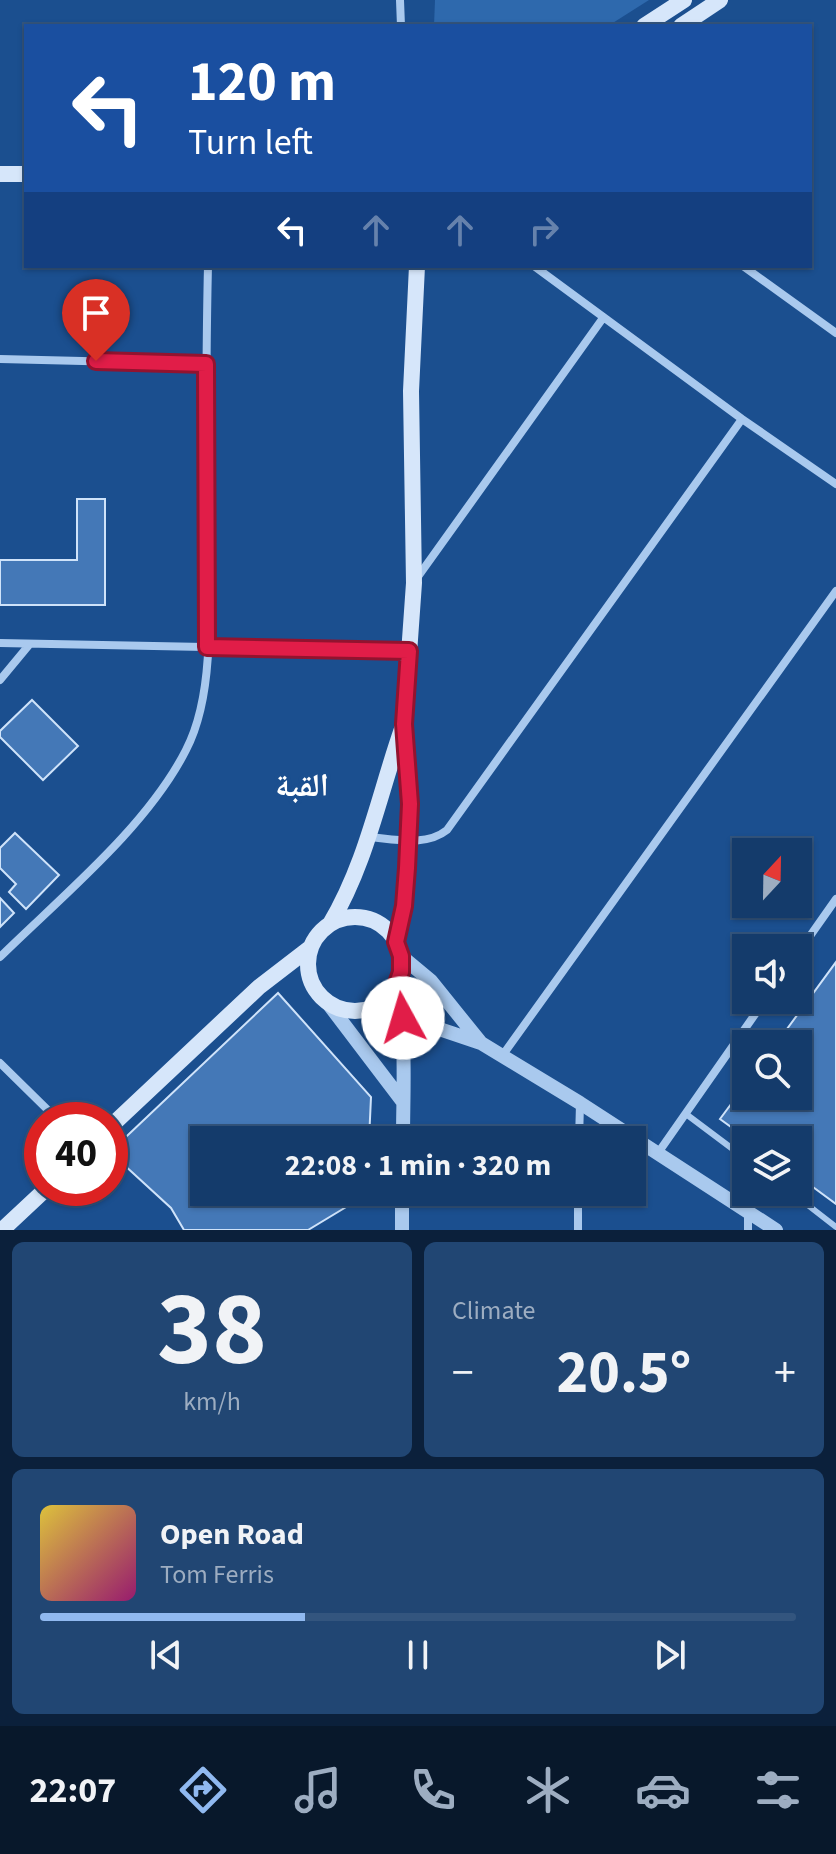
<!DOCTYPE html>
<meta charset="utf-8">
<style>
body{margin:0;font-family:"Source Sans 3","Noto Naskh Arabic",sans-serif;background:#214673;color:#f1f3f6;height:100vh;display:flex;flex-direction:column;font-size:30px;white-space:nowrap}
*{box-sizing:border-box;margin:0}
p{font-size:26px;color:#9dadc1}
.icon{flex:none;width:44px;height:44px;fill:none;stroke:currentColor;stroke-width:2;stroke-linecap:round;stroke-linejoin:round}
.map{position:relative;height:1230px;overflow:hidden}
.side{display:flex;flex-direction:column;gap:12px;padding:12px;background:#0b203b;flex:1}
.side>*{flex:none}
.hud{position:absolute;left:24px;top:24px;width:788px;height:244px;border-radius:0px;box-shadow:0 2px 6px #0004,0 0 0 2px #33557e;background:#1a4fa0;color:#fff;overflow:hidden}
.needle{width:52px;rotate:22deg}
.buttons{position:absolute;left:732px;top:838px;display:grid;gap:16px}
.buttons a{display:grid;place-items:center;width:80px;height:80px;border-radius:0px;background:#143b6b;box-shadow:0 2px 6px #0004,0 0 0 2px #33557e;font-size:40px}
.speed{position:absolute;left:24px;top:1102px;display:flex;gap:16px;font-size:40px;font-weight:700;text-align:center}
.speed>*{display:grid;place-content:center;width:104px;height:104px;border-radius:50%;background:#143b6b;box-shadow:0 2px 6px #0004,0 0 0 2px #33557e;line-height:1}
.speed .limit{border:12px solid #d22;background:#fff;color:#111}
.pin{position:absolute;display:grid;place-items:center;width:68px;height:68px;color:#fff;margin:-82px -34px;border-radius:50% 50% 50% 0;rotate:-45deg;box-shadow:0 0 8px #0007}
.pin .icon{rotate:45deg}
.me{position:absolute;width:88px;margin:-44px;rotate:354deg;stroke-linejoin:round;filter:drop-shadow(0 0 6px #0008)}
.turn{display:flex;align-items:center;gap:28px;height:168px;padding:0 32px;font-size:36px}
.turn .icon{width:104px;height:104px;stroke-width:2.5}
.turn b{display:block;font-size:56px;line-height:68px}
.lanes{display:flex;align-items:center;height:76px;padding:0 32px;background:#0003;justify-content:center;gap:40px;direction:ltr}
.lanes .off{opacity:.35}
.big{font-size:60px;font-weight:700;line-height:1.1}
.side .widget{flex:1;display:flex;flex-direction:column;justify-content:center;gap:12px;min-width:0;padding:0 28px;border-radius:12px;background:#214673}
.side .dial{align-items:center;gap:0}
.dial b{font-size:104px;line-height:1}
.song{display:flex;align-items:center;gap:24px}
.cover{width:96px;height:96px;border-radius:12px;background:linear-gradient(135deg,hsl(50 70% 55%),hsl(320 70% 35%))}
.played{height:8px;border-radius:4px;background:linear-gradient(90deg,#90b9f0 35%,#33557e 35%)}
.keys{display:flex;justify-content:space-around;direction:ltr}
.heat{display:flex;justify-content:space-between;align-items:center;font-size:44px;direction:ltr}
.side .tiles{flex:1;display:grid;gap:12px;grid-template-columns:1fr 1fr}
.widget:last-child{grid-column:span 2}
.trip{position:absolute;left:190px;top:1126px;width:456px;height:80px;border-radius:0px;background:#143b6b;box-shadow:0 2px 6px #0004,0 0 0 2px #33557e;font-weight:700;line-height:80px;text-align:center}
.tab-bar{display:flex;height:128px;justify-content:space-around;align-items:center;background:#08182b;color:#9dadc1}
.tab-bar .icon{width:56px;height:56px}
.tab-bar .on{color:#90b9f0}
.tab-bar b{font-size:36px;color:#f1f3f6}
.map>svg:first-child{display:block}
.green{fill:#2e69ad}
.building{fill:#4478b7;stroke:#cfe3fa;stroke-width:2}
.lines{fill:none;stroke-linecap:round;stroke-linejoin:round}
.service{stroke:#a9c9ee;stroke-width:6}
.minor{stroke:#a9c9ee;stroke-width:8}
.tertiary{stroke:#a9c9ee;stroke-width:14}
.secondary{stroke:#d6e6fa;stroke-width:16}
.route-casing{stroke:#92132f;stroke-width:20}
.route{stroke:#e11d48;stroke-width:14}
.labels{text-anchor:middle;stroke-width:8;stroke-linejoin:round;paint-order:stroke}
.district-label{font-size:32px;font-weight:bold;fill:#fff;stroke:#1b4f8f}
</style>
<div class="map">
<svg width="836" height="1230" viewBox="0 0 836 1230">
<rect width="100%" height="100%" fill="#1b4f8f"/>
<path class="green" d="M435,0H649L608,26H434Z"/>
<path class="building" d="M77,499H105V605H0V560H77Z
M32,700L78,746L43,780L0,737V731Z
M15,833L59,875L26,909L9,892L16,884L0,868V848Z
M0,898L14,913L0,927Z
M836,962V1204L798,1176V1140H749L720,1119L746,1084V1096H798V1044H776Z
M278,993L371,1097L369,1140H204V1192H366V1195L308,1230H184L171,1208L110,1152Z"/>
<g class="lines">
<path class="service" d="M686,1114L746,1159
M791,1192L836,1227"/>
<path class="minor" d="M400,0L401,26
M534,266L742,419L836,484
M743,266L836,333
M0,359L206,364
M417,578L603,318
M0,643L409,651
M0,680L29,645
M369,837C394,839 426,847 447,830L742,419
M798,953L836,899
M0,957C62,896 147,827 186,750C219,687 207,585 206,516C206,432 206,349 208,266
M502,1056L836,591
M0,1063L58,1120
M579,1140L580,1104
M658,1153L765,1000
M578,1230V1192
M748,1230V1213"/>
<path class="tertiary" d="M401,956L431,981L481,1043
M396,986C407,1038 403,1087 403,1140
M327,1002L403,1102
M374,1007L481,1043L580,1103L776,1230
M402,1230V1192"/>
<path class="secondary" d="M644,26L684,0
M681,26L720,0
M0,174H26
M308 964a47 47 0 1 1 94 0a47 47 0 1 1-94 0Z
M330,924C366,864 379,795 402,729
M396,942L404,906L410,804L404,724L414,583L411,391L417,266
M110,1127L259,987L311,947
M2,1230L47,1188"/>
</g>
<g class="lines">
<defs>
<path id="route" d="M96,361L206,364L207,647L409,651L404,724L410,804L407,868L404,906L396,942L401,956V972L396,986L403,1018"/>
</defs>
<use href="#route" class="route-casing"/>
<use href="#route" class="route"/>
</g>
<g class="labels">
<g class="district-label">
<text x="302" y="796">القبة</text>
</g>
</g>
</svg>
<div class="buttons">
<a><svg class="needle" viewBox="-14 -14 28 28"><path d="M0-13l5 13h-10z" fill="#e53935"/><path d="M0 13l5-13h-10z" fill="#9dadc1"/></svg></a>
<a><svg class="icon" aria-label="sound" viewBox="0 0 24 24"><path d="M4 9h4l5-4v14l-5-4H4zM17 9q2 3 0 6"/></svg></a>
<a><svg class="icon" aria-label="search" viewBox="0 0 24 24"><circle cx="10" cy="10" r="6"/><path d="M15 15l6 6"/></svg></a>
<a><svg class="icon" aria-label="layers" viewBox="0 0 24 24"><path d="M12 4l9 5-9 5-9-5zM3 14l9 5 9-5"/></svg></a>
</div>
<div class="speed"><div class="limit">40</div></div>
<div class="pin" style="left:96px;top:361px;background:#d93025"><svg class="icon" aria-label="arrive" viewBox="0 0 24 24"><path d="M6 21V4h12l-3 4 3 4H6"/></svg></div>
<svg class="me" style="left:403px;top:1018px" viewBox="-20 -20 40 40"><circle r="19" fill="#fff"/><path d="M0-13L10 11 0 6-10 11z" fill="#e11d48"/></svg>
<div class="trip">22:08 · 1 min · 320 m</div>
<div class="hud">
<div class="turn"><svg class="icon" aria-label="left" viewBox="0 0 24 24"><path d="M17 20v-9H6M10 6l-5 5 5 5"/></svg><div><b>120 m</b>Turn left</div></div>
<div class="lanes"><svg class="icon" aria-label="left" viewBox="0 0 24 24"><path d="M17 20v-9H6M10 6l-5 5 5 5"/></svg><svg class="icon off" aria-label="ahead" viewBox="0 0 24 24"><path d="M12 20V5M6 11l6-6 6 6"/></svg><svg class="icon off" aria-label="ahead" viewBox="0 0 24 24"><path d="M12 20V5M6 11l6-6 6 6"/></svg><svg class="icon off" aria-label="right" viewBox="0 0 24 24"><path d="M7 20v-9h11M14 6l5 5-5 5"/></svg></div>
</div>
</div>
<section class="side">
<div class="tiles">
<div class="widget dial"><b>38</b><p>km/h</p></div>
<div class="widget"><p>Climate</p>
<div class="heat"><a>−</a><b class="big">20.5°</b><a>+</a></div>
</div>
<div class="widget">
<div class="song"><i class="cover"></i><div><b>Open Road</b><p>Tom Ferris</p></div></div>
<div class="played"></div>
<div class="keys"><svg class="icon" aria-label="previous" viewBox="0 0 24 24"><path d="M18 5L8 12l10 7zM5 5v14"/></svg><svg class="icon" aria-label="pause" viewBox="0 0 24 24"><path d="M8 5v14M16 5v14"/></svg><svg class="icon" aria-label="next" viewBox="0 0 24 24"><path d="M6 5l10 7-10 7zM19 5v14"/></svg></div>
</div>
</div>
</section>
<nav class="tab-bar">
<b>22:07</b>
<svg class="icon on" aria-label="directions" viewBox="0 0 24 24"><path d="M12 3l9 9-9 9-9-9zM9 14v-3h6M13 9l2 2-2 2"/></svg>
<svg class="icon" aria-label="music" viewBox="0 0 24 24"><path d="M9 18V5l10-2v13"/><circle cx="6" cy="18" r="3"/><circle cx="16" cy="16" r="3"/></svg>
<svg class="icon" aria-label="phone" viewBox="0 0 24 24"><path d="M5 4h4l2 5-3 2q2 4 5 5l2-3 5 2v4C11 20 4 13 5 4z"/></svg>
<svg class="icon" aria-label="climate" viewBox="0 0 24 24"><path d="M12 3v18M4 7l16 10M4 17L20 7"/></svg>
<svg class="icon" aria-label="car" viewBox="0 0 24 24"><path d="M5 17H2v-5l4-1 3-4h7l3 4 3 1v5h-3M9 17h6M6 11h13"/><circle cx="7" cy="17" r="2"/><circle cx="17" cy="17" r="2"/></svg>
<svg class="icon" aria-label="filters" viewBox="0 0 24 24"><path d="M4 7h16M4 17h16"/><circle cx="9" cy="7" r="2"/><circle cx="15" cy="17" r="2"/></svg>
</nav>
